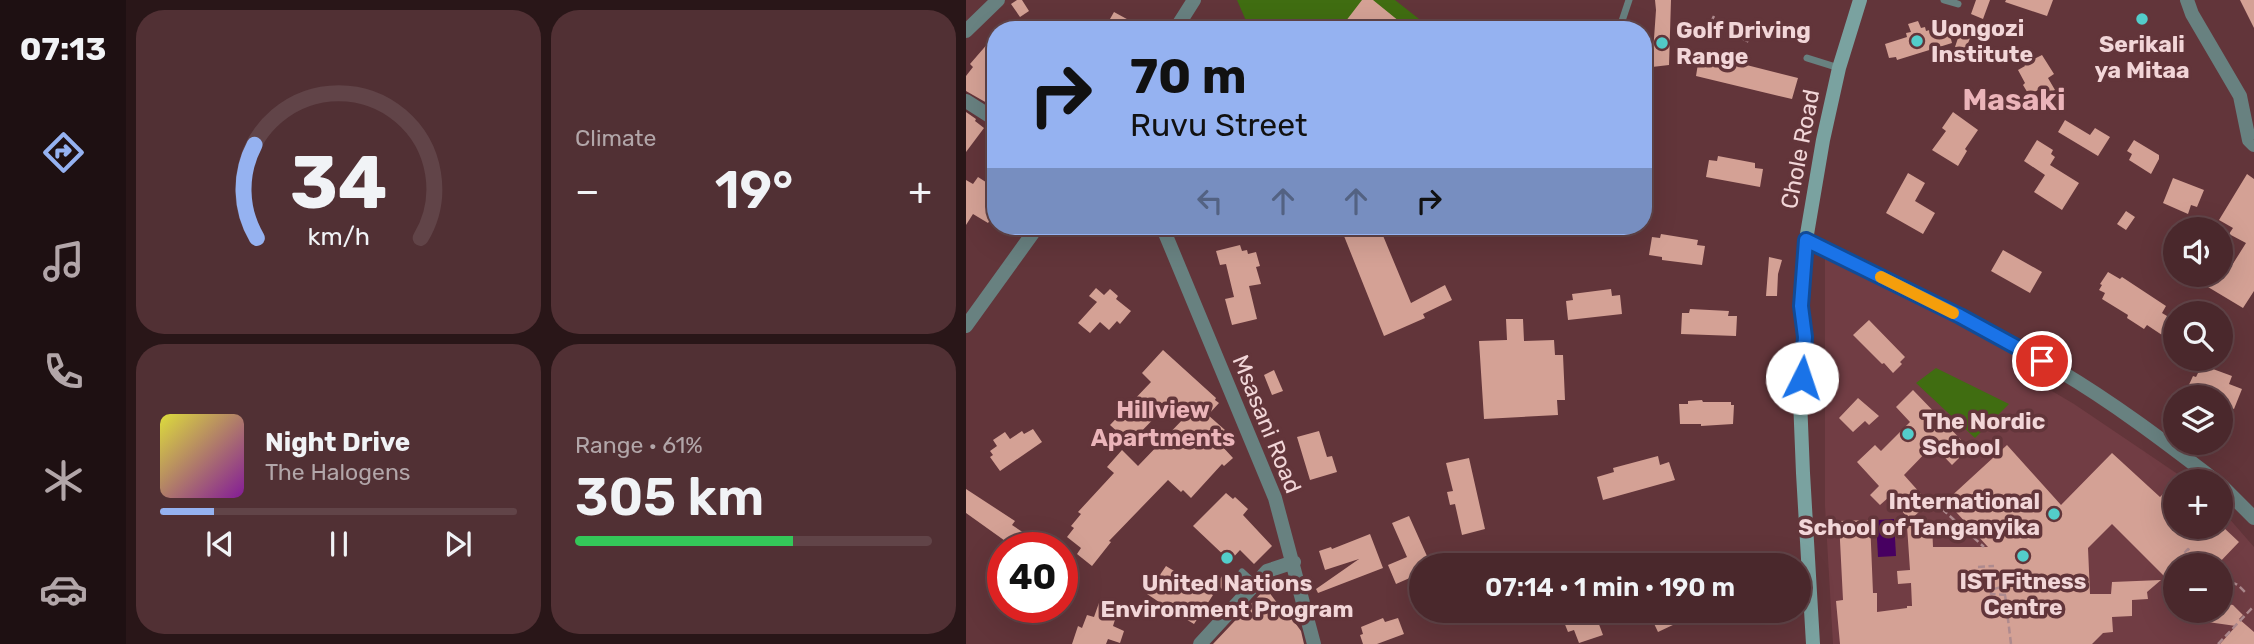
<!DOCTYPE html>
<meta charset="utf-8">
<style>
body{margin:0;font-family:Rubik,sans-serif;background:#513034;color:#f1f3f6;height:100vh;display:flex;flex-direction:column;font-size:26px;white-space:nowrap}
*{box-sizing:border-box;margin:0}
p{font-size:23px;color:#b2a6a9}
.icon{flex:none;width:38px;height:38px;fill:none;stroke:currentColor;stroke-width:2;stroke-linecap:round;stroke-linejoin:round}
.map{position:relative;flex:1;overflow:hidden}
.drawer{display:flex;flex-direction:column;gap:10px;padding:10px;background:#291618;width:840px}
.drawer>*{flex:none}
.top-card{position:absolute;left:21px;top:21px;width:665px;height:214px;border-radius:28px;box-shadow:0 7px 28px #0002,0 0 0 2px #614448;background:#95b2f1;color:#111;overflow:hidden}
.tools{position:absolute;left:1197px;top:217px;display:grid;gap:14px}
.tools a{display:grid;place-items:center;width:70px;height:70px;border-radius:50%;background:#4a282c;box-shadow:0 7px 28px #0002,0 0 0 2px #614448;font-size:35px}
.speed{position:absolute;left:21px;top:532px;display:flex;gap:14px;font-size:35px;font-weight:700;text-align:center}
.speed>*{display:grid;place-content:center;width:91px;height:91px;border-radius:50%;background:#4a282c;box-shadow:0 7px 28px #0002,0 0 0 2px #614448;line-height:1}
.speed .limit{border:10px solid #d22;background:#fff;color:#111}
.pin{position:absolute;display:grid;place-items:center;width:60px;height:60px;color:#fff;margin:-30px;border:4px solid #fff;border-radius:50%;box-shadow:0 2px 7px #0007}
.me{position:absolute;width:77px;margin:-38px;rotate:4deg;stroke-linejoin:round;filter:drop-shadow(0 0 5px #0008)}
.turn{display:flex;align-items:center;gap:24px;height:147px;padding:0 28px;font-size:32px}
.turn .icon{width:91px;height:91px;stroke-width:2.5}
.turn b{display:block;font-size:49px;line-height:60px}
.lanes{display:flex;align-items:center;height:66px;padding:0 28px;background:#0003;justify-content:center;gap:35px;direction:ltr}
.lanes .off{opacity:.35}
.big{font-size:52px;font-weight:600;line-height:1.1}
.drawer .widget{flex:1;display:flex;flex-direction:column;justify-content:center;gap:10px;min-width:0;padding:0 24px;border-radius:28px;background:#513034}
.drawer .dial{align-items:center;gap:0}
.dial svg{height:182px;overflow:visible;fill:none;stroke:#614448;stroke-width:7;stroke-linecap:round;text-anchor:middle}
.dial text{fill:#f1f3f6;stroke:none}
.song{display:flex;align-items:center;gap:21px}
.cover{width:84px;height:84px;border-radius:10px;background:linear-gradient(135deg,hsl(60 70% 55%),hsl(290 70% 35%))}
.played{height:7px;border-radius:4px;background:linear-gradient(90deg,#95b2f1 15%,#614448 15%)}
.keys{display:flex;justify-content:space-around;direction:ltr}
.heat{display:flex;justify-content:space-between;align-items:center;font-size:38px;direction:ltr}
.charge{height:10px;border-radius:5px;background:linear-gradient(90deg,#34c759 61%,#614448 0)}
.drawer .tiles{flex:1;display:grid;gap:10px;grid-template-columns:repeat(2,1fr)}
.trip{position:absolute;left:443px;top:553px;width:402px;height:70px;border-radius:35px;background:#4a282c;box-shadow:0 7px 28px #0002,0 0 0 2px #614448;font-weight:600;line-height:70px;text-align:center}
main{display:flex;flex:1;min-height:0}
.menu{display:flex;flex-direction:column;width:126px;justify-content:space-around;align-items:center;background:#1e1012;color:#b2a6a9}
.menu .icon{width:49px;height:49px}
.menu .active{color:#95b2f1}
.menu b{font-size:32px;color:#f1f3f6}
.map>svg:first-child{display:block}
.built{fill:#713d44;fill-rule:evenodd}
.green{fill:#406d11}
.water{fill:#470061}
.building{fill:#d4a195}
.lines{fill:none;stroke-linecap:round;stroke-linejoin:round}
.path{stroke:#ae8a8e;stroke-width:2.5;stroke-dasharray:7 3.5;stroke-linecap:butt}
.lane{stroke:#688180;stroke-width:7}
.street{stroke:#688180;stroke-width:14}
.secondary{stroke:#7aa2a0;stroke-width:14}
.route-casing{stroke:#114b97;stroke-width:18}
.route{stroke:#1a73e8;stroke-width:12}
.slow{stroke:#f59e0b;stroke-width:12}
.poi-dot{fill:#53cdca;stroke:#62353a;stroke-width:2.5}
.labels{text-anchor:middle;stroke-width:7;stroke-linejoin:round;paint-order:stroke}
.poi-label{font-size:23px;font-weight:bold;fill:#f2d6d8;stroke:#62353a;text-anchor:start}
.street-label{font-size:23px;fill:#f2d6d8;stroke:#62353a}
.neighbourhood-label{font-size:24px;font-weight:bold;fill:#ebb4b9;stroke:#62353a}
.district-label{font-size:30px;font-weight:bold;fill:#ebb4b9;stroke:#62353a}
</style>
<main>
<nav class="menu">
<b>07:13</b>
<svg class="icon active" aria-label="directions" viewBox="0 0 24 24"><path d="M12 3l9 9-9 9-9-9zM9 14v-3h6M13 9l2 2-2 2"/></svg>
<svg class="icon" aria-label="music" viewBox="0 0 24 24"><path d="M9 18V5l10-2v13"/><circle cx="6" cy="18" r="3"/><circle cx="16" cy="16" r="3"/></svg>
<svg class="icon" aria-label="phone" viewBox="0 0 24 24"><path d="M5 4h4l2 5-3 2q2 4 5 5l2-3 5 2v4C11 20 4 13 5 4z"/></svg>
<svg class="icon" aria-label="climate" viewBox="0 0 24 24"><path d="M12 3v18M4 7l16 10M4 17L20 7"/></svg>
<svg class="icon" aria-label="car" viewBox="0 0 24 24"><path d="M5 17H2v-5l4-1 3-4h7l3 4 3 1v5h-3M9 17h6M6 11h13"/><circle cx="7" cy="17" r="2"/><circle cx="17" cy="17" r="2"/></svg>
</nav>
<section class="drawer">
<div class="tiles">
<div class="widget dial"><svg viewBox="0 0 100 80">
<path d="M14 69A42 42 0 1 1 86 69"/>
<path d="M14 69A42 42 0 0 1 13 28" stroke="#95b2f1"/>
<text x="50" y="56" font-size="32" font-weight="700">34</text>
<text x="50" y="72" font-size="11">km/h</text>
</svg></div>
<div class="widget"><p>Climate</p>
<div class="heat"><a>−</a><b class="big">19°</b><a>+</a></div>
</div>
<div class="widget">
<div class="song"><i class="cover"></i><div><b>Night Drive</b><p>The Halogens</p></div></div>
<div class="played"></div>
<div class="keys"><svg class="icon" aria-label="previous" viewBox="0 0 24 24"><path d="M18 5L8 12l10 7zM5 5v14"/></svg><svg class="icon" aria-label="pause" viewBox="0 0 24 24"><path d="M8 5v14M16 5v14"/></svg><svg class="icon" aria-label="next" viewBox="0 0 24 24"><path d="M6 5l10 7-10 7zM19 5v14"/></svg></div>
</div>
<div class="widget"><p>Range · 61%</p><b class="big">305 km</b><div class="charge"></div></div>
</div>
</section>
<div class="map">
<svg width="1288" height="644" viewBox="0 0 1288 644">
<rect width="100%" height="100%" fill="#62353a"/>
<path class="built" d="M859,256L972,310L1087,371L1074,384L1108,404L1222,481H1209V527H1255V511L1261,516L1288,547V644H867L859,506ZM1209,565H1255V611H1209Z"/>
<path class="green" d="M271,0H429L467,30H284Z
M970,368L1043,404L1009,438L950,383Z"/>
<path class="water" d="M928,519L930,556L912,557L910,520Z"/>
<path class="building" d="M51,0H56L63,11L54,17L45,4Z
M396,0H407L444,30H373Z
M689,0H705L703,65L686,67L690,10Z
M1010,0H1024L1017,19L1005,14Z
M1040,0H1087L1081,16L1039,2Z
M1274,0H1288V28Z
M148,12L181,30H146L140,26Z
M952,21L955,28L959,27L960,31L967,29L969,32L982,28L986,43L931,60L930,57L923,58L919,44L941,37L940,33L945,32L942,24Z
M995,29L1006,33L999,51L989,47Z
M30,34V91L21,103L0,91V76L7,67L4,64Z
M734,51L746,52L745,56L832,78L826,99L730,76Z
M1076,55L1088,74L1082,78L1089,90L1077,97L1072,90L1063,95L1057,85L1059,83L1052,70L1059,66L1058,64Z
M0,112L10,119L9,121L18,128L0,152Z
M987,112L1012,130L999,149L1001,151L992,166L966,150L980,131L976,128Z
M1099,120L1124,135L1129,128L1144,137L1132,156L1092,132Z
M1071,140L1087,150L1085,154L1089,157L1084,165L1113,183L1096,210L1068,192L1079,175L1058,161Z
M1168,140L1193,155V159L1185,174L1163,160L1166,154L1161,151Z
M752,156L789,163V168L797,169L794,187L740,177L743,160L751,161Z
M942,173L959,183L949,201L969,213L957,234L920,213Z
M1281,174L1288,179V291L1277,308L1222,275H1255V265L1263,270L1280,243L1263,234L1267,228L1253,220Z
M12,177L26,186L20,195L30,201V211L22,223L7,214L0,225V180L7,184Z
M1207,178L1238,190L1231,207L1225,205L1222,214L1197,203Z
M1160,211L1169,217L1160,230L1151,224Z
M374,226H413L445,303L479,285L486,300L457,314L459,318L418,336Z
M695,234L732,240L731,245L739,246L736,265L696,260V257L683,255L686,237L694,238Z
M274,245L276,251L281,250L282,254L290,252L294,266L290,267L295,284L283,286L291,319L266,325L259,299L268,297L260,264L254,265L250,251Z
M1037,250L1076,272L1064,293L1025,271Z
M803,257L816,260L812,274L811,296H800Z
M1142,272L1154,279L1156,277L1200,306L1196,313L1206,319L1196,335L1181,325L1178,329L1161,318L1162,315L1136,299L1139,293L1133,290L1136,285L1134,284Z
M130,288L138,295L144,289L152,296L150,299L165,311L154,324L151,321L143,330L134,322L124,333L112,323L131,302L123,296Z
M645,289L646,296L654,295L656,314L602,320L600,301L607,300L606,294Z
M724,309L763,311L762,316H771L770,336L715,334L716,313H723Z
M540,319H557L558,341L588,340L589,355H597L599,400H591L592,415L518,419L513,341L541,340Z
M903,320L939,357L934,362L936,364L927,373L918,363L916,364L887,335Z
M197,350L250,398L249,400L253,403L242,415L259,430L255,435L259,439L255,445L267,458L258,466L256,464L225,498L217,490L215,492L202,480L143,541L145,542L126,566L111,554L115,548L101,537L108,528L105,526L115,514L112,512L148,473L141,467L156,450L172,466L221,415L205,401L164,443L144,425L185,382L176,373Z
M1236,365L1266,376L1263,384L1276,389L1268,409L1255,403V397H1230L1232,394L1221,389L1227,376L1230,377Z
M308,370L317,391L306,395L298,375Z
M947,390L1003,448L986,465L967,445L938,475L963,503L944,520L923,497L914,505L904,495L913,486L891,462L909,445L915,451L944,422L930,407Z
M892,398L913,416L903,425L899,421L887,432L873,418Z
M736,400L737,402H765V405H768L767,424L735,426V424H714L713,404H722V401Z
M67,429L76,442L34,471L24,457L27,455L24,451L31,446L27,440L39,432L44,439L56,431L58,434Z
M353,431L361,457L366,456L371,472L344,480L331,437Z
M1041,445L1095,505L1146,453L1194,497L1209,482V527H1257L1273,542L1251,565H1209V569L1199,577L1146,524L1122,548L1124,594H1145L1146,582L1195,580L1181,592L1182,599L1166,600V616L1146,617L1147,632L1137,633L1126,644H874L870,601L877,600L873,521L904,520L907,593H911V612L941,608V606H946L945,583L932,584L931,571L944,570L941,526L966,524L967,547H1022L980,501Z
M692,456L694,465L703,462L709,480L637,500L631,477L648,472L647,468Z
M503,458L519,529L496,535L489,504L484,505L481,492L487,491L480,463Z
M0,489L49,521L46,525L64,537L69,531L81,540L77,546L80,548H39L42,543L0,513Z
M260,493L267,499L269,497L282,509L277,515L306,546L288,564L274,550L264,561L227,526Z
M443,516L465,565H455V573L430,584L422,565L441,557L426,523Z
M404,534L417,568L352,593L350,589L393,559L359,570L353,551L365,547L366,549Z
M200,566L247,595L228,624L213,615H206L198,610L193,602L181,594Z
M260,572L272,583L261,594L250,583Z
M300,588L317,611L327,604L331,618L327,620L335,631L338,644H247Z
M134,600L153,607L147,626L158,631L154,643L142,639L140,644H106L112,626L116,628L121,615L128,617Z
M1255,603L1267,605L1277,615L1273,619L1288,632V644H1254L1270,626L1213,618V611H1255Z
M614,611H628L637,635L613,643L608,630L602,632L598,622L616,615Z
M682,611H703L709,624L692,632Z
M417,618L419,622L432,618L438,634L411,644H397L394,635L397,634L395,627Z"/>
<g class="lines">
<path class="path" d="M748,16L745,22L785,43
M976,509L1018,547
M1255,521L1263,514
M1012,567L1028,566
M1204,568L1222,549L1238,565
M1255,578L1272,585L1280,593
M1040,595L1025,594V590L1038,586L1045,644
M1252,644L1288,606"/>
<path class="lane" d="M978,0L992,4
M653,30L663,0
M841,58L873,68
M276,572L288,583"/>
<path class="street" d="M1221,0L1226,14L1274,96L1283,140L1288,145
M209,30L228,0
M0,31L32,0
M0,101L30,120
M196,226L309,498L348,644
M840,240C925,282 1011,322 1092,370C1148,403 1199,442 1250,481
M0,326L72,226
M1255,485L1288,518
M234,644L301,571L328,562"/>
<path class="secondary" d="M847,644L837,473L834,399L839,337L835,306L840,240L857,140L873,68L894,0"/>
</g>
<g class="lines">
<defs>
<path id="route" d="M836,378L839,337L835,306L840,240L994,316L1076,361"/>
</defs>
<use href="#route" class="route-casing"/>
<use href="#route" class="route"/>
<path class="slow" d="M915,277L987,313"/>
</g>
<g class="poi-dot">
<circle cx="1176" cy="19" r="7"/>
<circle cx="951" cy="41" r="7"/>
<circle cx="696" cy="43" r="7"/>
<circle cx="942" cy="434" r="7"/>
<circle cx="1088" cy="514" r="7"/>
<circle cx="1057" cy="556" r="7"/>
<circle cx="261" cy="558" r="7"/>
</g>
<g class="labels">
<g class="poi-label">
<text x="965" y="36">Uongozi<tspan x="965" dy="26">Institute</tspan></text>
<text x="710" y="38">Golf Driving<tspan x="710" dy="26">Range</tspan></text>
<text x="1176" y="52" text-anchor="middle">Serikali<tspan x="1176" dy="26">ya Mitaa</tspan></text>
<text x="956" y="429">The Nordic<tspan x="956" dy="26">School</tspan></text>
<text x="1074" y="509" text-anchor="end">International<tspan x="1074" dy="26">School of Tanganyika</tspan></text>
<text x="1057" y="589" text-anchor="middle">IST Fitness<tspan x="1057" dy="26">Centre</tspan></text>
<text x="261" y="591" text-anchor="middle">United Nations<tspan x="261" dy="26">Environment Program</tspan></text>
</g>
<g class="street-label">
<text transform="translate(834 149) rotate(-79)" y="8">Chole Road</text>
<text transform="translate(301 424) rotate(68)" y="8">Msasani Road</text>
</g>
<g class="neighbourhood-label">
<text x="197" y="418">Hillview<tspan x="197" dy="28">Apartments</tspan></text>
</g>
<g class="district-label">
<text x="1048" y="110">Masaki</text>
</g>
</g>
</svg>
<div class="tools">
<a><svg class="icon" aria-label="sound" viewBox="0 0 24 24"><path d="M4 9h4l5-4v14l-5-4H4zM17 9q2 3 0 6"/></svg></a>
<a><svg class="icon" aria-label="search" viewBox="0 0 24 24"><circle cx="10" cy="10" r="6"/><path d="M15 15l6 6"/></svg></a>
<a><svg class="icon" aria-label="layers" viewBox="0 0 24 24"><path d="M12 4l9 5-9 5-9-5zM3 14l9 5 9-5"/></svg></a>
<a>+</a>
<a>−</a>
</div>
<div class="speed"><div class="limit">40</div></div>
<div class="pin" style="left:1076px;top:361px;background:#d93025"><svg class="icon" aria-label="arrive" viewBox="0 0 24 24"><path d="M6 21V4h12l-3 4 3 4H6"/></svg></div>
<svg class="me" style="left:836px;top:378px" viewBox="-20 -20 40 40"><circle r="19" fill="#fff"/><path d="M0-13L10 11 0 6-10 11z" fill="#1a73e8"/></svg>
<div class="trip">07:14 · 1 min · 190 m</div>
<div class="top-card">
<div class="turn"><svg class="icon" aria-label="right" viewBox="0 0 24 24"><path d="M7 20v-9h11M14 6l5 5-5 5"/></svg><div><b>70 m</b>Ruvu Street</div></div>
<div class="lanes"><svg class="icon off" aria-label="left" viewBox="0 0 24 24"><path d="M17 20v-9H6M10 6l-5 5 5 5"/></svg><svg class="icon off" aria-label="ahead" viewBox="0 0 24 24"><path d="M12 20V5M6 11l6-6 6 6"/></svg><svg class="icon off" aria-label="ahead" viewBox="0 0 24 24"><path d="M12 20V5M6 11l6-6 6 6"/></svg><svg class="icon" aria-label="right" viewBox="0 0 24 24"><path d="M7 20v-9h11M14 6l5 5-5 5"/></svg></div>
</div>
</div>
</main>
